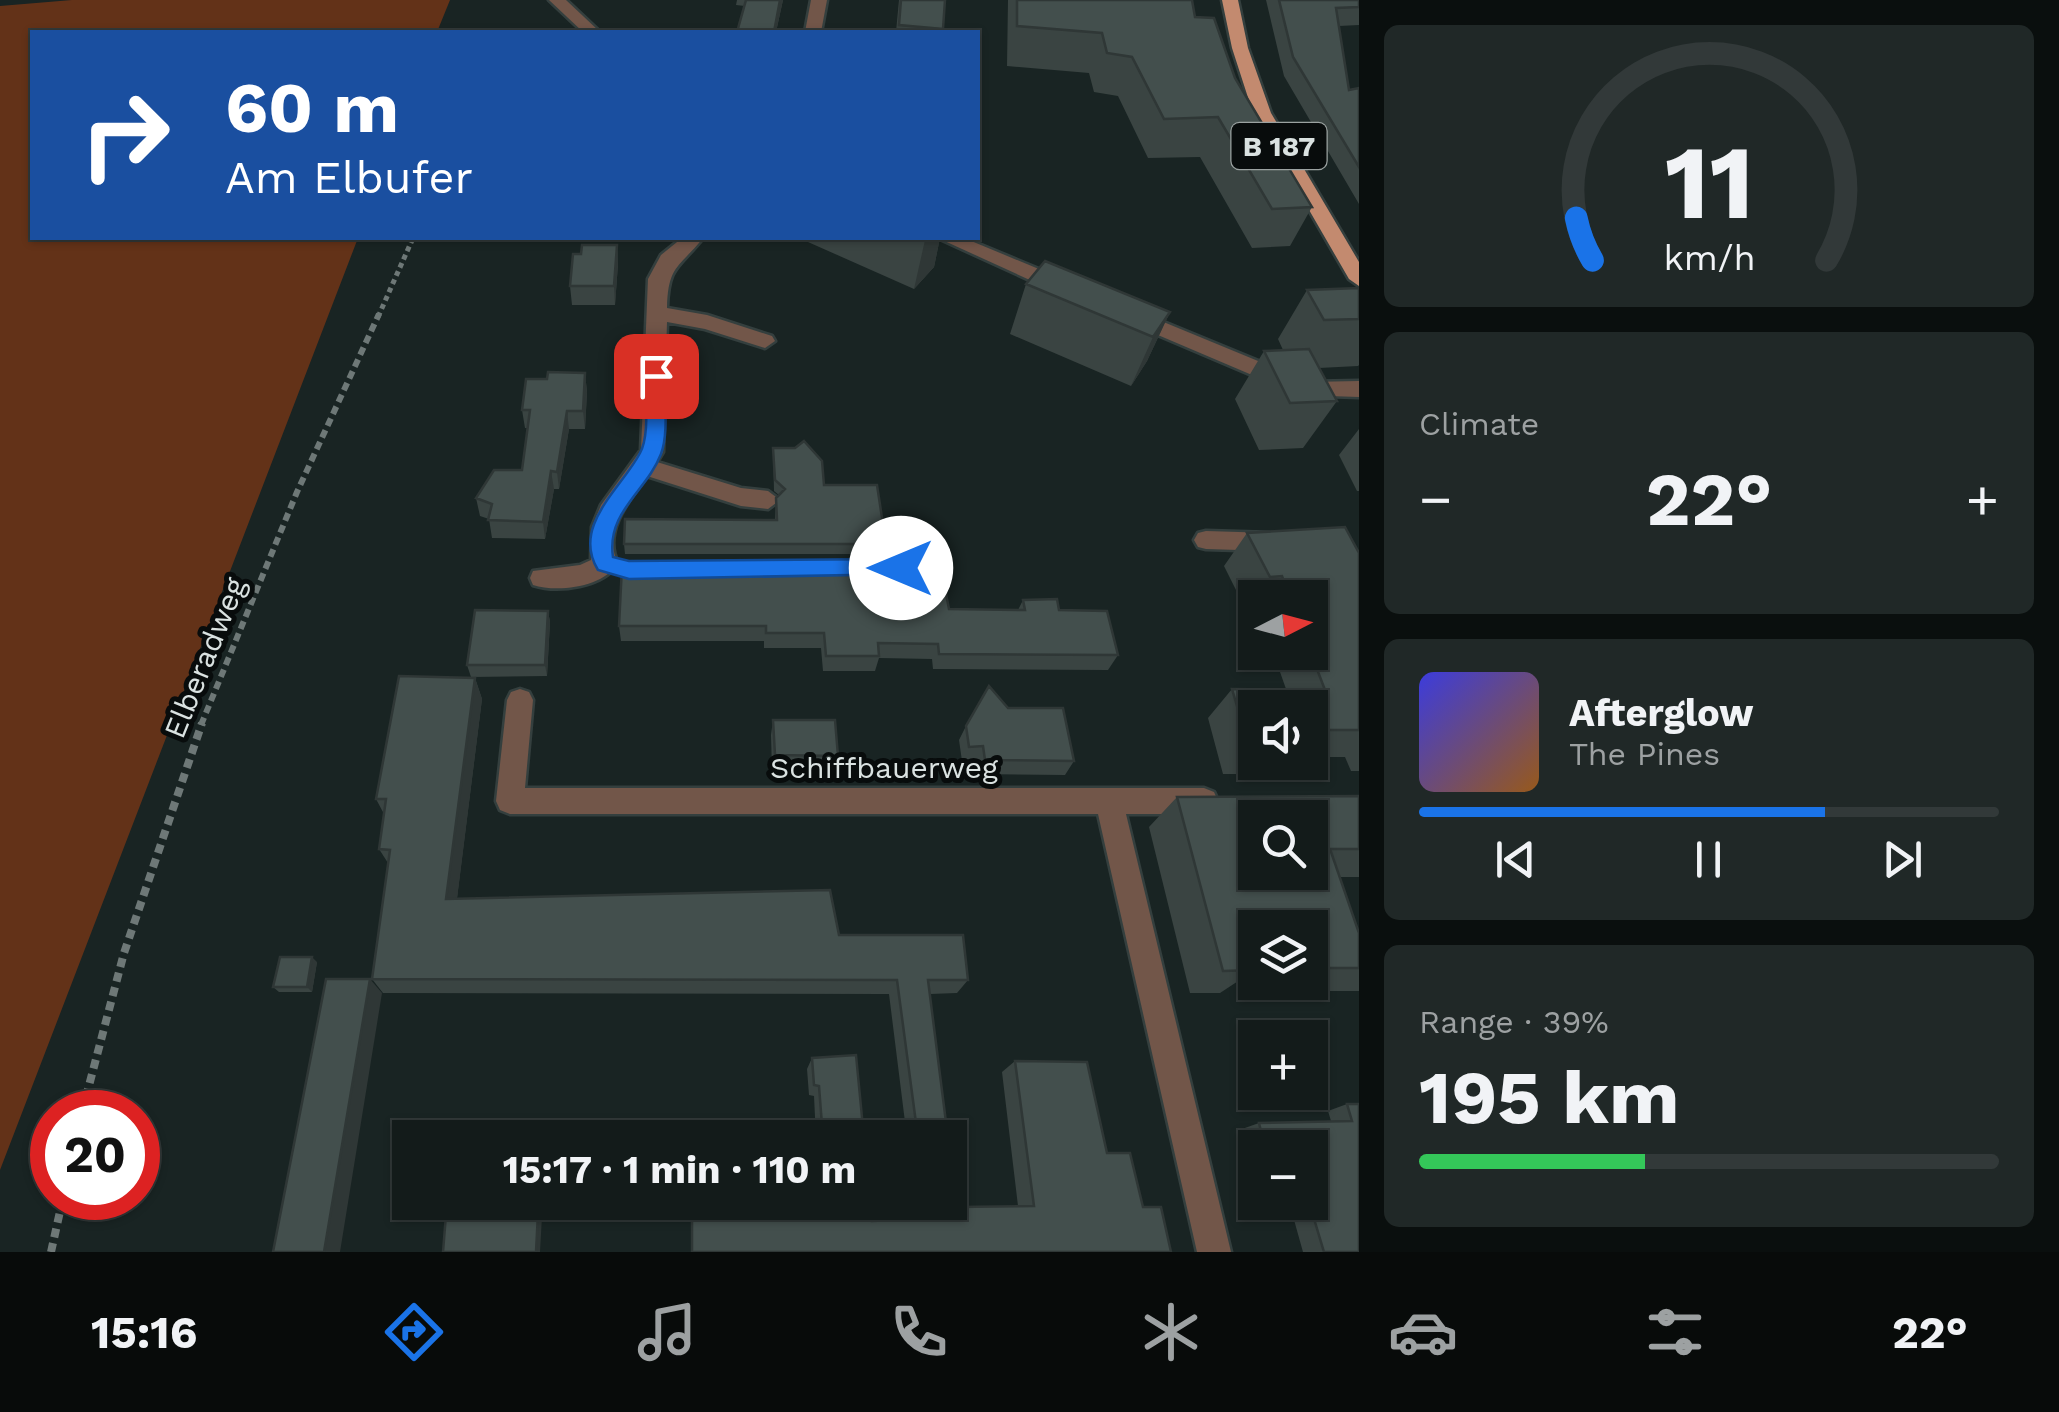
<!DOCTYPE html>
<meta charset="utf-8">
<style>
body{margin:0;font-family:"Work Sans",sans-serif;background:#202827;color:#f1f3f6;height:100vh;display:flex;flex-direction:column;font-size:38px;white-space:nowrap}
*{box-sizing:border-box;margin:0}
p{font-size:32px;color:#9da1a2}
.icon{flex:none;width:55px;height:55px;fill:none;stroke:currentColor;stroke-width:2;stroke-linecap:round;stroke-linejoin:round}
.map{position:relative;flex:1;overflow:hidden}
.details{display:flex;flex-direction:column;gap:25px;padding:25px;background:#0a0f0e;width:700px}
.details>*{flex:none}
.banner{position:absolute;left:30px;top:30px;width:950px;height:210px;border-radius:0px;box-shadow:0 2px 8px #0004,0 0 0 2px #323939;background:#1a4fa0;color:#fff;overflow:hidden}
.needle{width:65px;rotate:84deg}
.buttons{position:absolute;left:1238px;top:580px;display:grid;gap:20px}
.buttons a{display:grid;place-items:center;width:90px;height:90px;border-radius:0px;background:#131b1a;box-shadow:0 2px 8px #0004,0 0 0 2px #323939;font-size:50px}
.speed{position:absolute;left:30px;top:1090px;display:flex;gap:20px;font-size:50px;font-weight:700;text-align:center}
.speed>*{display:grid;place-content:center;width:130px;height:130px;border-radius:50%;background:#131b1a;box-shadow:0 2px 8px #0004,0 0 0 2px #323939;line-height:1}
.speed .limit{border:15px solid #d22;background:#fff;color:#111}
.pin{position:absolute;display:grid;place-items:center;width:85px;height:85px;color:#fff;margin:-42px;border-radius:20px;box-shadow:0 5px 15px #0006}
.me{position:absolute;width:110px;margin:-55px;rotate:270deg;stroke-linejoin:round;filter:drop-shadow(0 0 8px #0008)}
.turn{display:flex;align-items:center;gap:35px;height:210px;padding:0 30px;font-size:45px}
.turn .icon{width:130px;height:130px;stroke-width:2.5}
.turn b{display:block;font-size:70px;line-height:85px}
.big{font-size:75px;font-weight:700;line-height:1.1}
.details .widget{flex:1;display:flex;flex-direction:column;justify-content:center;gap:15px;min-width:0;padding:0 35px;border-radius:15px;background:#202827}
.details .dial{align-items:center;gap:0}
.dial svg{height:260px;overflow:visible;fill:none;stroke:#323939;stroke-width:7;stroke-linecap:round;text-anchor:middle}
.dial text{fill:#f1f3f6;stroke:none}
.song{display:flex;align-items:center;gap:30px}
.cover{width:120px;height:120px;border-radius:15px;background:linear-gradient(135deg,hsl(240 70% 55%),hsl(30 70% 35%))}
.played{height:10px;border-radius:5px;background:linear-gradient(90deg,#1a73e8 70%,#323939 70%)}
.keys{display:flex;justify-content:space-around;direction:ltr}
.heat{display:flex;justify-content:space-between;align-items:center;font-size:55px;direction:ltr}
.charge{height:15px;border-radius:8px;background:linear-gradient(90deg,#34c759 39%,#323939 0)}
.trip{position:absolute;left:392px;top:1120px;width:575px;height:100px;border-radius:0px;background:#131b1a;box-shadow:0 2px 8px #0004,0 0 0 2px #323939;font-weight:700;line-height:100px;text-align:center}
.tab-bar{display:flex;height:160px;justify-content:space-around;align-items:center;background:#080b0a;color:#9da1a2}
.tab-bar .icon{width:70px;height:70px}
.tab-bar .active{color:#1a73e8}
.tab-bar b{font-size:45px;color:#f1f3f6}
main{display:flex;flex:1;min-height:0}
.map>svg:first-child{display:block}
.green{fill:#633218}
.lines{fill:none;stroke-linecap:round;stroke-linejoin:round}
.minor-casing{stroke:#343f3e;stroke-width:5}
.major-casing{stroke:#343f3e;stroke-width:5}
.path-far2{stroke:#6e7877;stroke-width:5;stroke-dasharray:5 4;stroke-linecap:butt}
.path-far1{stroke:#6e7877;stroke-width:6;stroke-dasharray:8 5;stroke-linecap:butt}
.path{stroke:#6e7877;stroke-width:8;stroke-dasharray:9 6;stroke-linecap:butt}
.minor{fill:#725649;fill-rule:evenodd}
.major{fill:#c38a6f;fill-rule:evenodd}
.wall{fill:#3a4442}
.shaded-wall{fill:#2f3736}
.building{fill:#434f4d;stroke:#2f3736;stroke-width:2.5;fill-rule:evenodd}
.route{fill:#1a73e8;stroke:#114b97;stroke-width:2.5}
.labels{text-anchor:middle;stroke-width:10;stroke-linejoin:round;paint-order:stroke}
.shield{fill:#080c0c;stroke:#9ba2a1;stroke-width:2.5}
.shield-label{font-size:28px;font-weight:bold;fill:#dae2e1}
.street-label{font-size:30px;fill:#dae2e1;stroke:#080c0c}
</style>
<main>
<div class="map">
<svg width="1359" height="1252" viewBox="0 0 1359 1252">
<rect width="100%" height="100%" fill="#192423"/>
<path class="green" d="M72,0H450L437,32H32V238H358L0,1170V6Z"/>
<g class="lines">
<defs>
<path id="minor" d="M549,0H566L600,32H583Z
M811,0H827L821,32H805Z
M682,238H703C679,268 668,265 667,308L707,315L772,336L775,341L765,348L705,329L667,322L663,452L657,462L741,488L768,491L780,500L768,509L741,506L647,476C629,500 602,532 618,563C604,587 558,593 533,585L530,578L533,571L580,565L591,560L592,527L601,505L641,450L648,279L661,255Z
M938,238H964L1070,282L1073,287L1070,292H1056Z
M1132,309L1309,382L1359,381V397L1299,395L1125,321L1122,316Z
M1206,531L1274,533L1282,535L1286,542L1282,549L1274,551L1206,549L1198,547L1194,540L1198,533Z
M859,558L910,561L913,568L910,575C893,580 867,580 850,575L847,568L850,561Z
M520,689L529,692L533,700L525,788H1204L1214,792L1218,801L1214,810L1204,814H1126L1231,1252H1197L1098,814H510L500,810L496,801L507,700L511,692Z"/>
<path id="major" d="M1222,0H1238L1248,48L1271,113L1359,262V286L1349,279L1253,113L1232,48Z"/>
</defs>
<use href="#minor" class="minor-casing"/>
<use href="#major" class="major-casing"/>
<path class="path-far2" d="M378,317L413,238"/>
<path class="path-far1" d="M201,725L297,492L379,314"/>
<path class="path" d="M82,1112L124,953L202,723
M51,1252L63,1198"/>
<use href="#minor" class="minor"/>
<use href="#major" class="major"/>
</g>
<path class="wall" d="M737,0H783L776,32H737L745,6L736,5Z
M899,0H945L943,32H896Z
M1008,0H1192L1195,17L1235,78L1312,207L1290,246L1252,248L1200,157L1148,158L1118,96L1094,92L1089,73L1007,66Z
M1266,0H1359V25L1339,26L1349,90L1359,88V204L1284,76Z
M808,238H940L934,267L914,289L808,242Z
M617,245L618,264L615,305H572L570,286Z
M1026,284L1170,312L1147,361L1131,386L1010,334Z
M1359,288V365L1358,366L1319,368L1337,401L1303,448L1259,450L1235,399L1264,351L1283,350L1278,339L1307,290Z
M585,373L587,392L585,429H569L559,489H554L545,539L492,538L489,519L480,516L476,498L522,470L527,428H525L522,410L547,379Z
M1359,429V491H1357L1339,455Z
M773,448L824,485L886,544L883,554H625L624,544L775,520L776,498L779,495L774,491Z
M1247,533L1359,553V771H1351L1345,757H1310V708H1255V762H1297L1285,774H1223L1208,718L1232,689H1286L1273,652H1310V598H1255V608H1245L1224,566Z
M892,570L909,590L949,609L1018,610L1023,600L1059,610L1118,655L1108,670L933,669L932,659L879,658L875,671H823L821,648H764V641H621L619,626Z
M548,611L550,622L547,676L471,677L467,665Z
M475,678L482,699L457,898L839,935L968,980L957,993L930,994L948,1138H907L889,994L383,993L372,979L388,863L379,849L384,814L376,799Z
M1008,708L1074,761L1065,775L977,774L975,761H962L959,740L966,726Z
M773,720L838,756L834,770H772L771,735Z
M1359,796V877H1340L1359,933V991H1281L1278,982H1310V928H1255V964H1254L1255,970L1220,993H1190L1149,827L1177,797Z
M317,962L312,992H279L273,987Z
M812,1058L864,1138H816L814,1096L809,1095L807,1069Z
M1015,1061L1107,1153L1171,1252L760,1216L821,1208V1202H871L872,1221L918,1220L916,1202H950L957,1207L1018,1206L1002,1072Z
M1347,1104H1359V1252H1303L1289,1202H1310V1148H1255V1176H1253L1242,1129L1259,1123L1331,1121L1328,1111Z"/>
<path class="shaded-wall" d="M780,0H783L776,32H774Z
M927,238H940L934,267L914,289L925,240Z
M617,245L618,264L615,305L614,286Z
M1170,312L1147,361L1131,386L1153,337Z
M585,373L587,392L585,429L583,411Z
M567,411L569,429L559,489L557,472Z
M551,471L554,489L545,539L543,522Z
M548,611L550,622L547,676L545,665Z
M475,678L482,699L455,915L446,899Z
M312,957L317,962L312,992L307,987Z
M370,979L382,993L340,1252H324Z
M500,1202H505L504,1218L499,1214Z
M538,1213L542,1216L540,1252H536Z"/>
<path class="building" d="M746,0H780L774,32H737Z
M901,0H945L943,29L899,25Z
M1017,0H1192L1195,17L1214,18L1235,78L1312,207L1272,209L1218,117L1164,119L1132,57L1107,53L1102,33L1017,26Z
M1279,0H1359V7L1336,8L1349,90L1359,88V167L1293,57Z
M582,245H617L614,286H570L573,254H581Z
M1045,261L1170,312L1153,337L1026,284Z
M1359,288V319L1324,320L1307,290Z
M1309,349L1337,401L1290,403L1264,351Z
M548,372L585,373L583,411H567L557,472L551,471L543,522L488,520L492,504L476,498L494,470H522L530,410H522L526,379H547Z
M804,441L822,461L824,485H877L886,544H624L625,519L777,520L776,498L785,489L775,480L773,448H795Z
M1345,527L1359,553V730H1310V708H1255V747H1249L1232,689L1325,690L1310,651V598H1290L1282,576L1270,577L1247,533Z
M891,563L892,570H907L909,590L945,589L949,609L1025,610L1023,600L1057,599L1059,610L1107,611L1118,655L939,654L938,644L878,643L879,656H826L824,633H766V626H619L622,566Z
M475,610L548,611L545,665H467Z
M399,676L475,678L446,899L830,890L839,935H963L968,980H928L948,1138H918L897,980L372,979L390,850L379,849L386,799H376Z
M989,686L1008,708H1063L1074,761L985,760L983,746L969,747L966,726Z
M773,720H835L838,756L775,755Z
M1359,796V849H1330L1359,933V968H1320L1310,940V928H1255V940H1247L1255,970L1223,971L1177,797ZM1255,818H1310V872H1255Z
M280,957H312L307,987H273Z
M326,979H370L324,1252H273Z
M856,1055L864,1138H823L819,1086L814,1085L812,1058Z
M1015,1061L1087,1062L1107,1153H1130L1143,1207H1161L1171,1252H692V1211L759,1210L760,1216L827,1208V1202H871L872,1221L929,1219L927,1202H950V1150L957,1207L1034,1206Z
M1347,1104H1359V1252H1324L1309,1202H1310V1148H1265L1259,1123L1352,1121Z
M447,1202H500L499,1214L538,1213L536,1252H443Z"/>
<path class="route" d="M656,369L665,376C664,399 669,433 661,454C647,491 606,512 613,557L629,561L901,559L909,562L912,568L909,574L629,579L598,570C571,526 621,489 640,453C650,435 645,398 646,376Z"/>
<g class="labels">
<rect class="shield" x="1231.5" y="123" width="95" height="46" rx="8"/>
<g class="shield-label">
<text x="1279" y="156">B 187</text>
</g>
<g class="street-label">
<text transform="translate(205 658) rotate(-68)" y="10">Elberadweg</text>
<text x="884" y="778">Schiffbauerweg</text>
</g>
</g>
</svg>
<div class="buttons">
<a><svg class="needle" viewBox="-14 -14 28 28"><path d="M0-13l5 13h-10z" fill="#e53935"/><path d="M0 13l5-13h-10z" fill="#9da1a2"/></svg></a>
<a><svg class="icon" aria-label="sound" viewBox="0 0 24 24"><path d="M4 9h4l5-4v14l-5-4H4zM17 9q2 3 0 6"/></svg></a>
<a><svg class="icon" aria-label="search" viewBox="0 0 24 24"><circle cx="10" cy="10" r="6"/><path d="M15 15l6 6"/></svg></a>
<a><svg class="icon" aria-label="layers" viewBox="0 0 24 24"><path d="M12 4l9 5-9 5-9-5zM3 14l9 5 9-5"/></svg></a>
<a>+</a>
<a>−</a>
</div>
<div class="speed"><div class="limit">20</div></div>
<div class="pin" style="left:656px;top:376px;background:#d93025"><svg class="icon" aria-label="arrive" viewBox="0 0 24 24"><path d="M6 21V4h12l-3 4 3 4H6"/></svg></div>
<svg class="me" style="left:901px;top:568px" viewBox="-20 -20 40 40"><circle r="19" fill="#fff"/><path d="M0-13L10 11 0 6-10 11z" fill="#1a73e8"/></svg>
<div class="trip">15:17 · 1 min · 110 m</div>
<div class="banner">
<div class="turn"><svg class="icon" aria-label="right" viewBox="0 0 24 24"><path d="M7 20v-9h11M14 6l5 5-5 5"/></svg><div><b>60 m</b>Am Elbufer</div></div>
</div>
</div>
<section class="details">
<div class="widget dial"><svg viewBox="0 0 100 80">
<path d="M14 69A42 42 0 1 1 86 69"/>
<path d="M14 69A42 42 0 0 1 9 56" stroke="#1a73e8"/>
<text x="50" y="56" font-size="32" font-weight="700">11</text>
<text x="50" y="72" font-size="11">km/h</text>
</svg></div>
<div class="widget"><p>Climate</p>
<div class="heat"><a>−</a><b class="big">22°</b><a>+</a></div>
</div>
<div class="widget">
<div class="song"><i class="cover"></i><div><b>Afterglow</b><p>The Pines</p></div></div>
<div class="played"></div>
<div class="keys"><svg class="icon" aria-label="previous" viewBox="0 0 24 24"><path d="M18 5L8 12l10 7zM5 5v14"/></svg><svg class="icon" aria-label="pause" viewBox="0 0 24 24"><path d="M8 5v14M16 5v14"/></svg><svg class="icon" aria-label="next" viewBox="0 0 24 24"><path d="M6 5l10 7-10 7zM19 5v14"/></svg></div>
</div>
<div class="widget"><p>Range · 39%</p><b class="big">195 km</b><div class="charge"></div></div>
</section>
</main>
<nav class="tab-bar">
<b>15:16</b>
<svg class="icon active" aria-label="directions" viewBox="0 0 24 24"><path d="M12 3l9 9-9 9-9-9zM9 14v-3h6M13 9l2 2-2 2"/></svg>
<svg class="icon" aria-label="music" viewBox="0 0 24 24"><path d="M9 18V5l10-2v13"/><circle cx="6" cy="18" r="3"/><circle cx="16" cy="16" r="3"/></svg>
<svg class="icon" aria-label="phone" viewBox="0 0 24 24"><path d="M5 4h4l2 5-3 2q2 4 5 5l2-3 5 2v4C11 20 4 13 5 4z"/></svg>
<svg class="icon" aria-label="climate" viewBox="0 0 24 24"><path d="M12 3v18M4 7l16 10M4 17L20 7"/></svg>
<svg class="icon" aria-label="car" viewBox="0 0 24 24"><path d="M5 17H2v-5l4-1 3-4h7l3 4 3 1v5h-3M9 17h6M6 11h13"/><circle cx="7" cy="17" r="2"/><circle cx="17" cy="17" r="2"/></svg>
<svg class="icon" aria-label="filters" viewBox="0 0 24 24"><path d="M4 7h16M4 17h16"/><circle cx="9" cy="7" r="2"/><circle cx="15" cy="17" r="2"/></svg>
<b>22°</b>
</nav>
